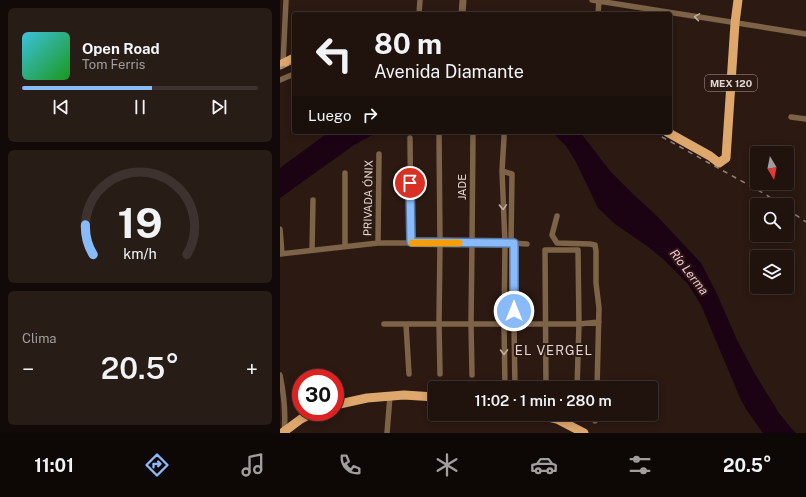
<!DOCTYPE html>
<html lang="es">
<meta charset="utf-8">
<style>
body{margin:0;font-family:"Public Sans",sans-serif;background:#281c17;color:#f1f3f6;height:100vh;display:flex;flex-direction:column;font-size:15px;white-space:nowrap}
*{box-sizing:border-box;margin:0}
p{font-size:13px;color:#a29e9e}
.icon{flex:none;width:22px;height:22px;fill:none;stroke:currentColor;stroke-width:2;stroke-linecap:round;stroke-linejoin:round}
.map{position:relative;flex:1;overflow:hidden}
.drawer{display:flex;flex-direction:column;gap:8px;padding:8px;background:#120a08;width:280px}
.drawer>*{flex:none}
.top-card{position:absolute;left:12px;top:12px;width:380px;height:122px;border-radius:4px;box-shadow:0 2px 10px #0003,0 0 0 1px #3d322e;background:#20130e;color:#f1f3f6;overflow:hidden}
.needle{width:26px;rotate:170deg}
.controls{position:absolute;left:470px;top:146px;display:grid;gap:8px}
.controls a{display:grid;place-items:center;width:44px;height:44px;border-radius:4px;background:#20130e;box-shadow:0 2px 10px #0003,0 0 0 1px #3d322e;font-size:20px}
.speed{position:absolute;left:12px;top:369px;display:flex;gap:8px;font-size:20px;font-weight:700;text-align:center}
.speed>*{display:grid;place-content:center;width:52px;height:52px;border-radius:50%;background:#20130e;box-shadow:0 2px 10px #0003,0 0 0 1px #3d322e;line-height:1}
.speed .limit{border:6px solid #d22;background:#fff;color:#111}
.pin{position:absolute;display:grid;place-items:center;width:34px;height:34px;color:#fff;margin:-17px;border:2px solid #fff;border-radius:50%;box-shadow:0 1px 4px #0007}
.me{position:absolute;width:44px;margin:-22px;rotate:0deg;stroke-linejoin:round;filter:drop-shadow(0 0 3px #0008)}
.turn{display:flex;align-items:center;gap:14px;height:84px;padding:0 16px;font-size:18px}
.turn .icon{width:52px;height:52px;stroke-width:2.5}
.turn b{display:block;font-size:28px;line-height:34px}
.then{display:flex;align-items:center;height:38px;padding:0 16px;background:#0003;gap:8px;font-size:15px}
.big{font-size:30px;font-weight:600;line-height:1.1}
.drawer .tile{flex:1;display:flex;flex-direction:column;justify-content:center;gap:6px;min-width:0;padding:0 14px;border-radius:6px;background:#281c17}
.drawer .dial{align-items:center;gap:0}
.dial svg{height:104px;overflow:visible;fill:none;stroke:#3d322e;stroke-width:7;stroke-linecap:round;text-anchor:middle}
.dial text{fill:#f1f3f6;stroke:none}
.song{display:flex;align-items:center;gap:12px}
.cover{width:48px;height:48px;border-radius:6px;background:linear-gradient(135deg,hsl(190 70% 55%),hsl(120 70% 35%))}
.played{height:4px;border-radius:2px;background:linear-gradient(90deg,#89bafc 55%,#3d322e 55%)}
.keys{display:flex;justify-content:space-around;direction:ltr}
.heat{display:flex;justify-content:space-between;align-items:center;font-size:22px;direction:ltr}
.trip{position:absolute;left:148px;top:381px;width:230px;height:40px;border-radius:4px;background:#20130e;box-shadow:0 2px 10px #0003,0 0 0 1px #3d322e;font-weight:600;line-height:40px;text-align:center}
.tab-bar{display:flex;height:64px;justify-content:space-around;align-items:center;background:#0d0806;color:#a29e9e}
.tab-bar .icon{width:28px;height:28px}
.tab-bar .current{color:#89bafc}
.tab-bar b{font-size:18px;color:#f1f3f6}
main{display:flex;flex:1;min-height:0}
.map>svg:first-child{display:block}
.water{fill:#1c0314}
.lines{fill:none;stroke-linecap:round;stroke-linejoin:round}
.minor{stroke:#7d6347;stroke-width:5.5}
.tertiary{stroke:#7d6347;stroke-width:7}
.primary{stroke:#dea86d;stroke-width:9}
.rail{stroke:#92827d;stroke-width:1.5;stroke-dasharray:5 5;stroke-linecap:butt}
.oneway{stroke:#c0aea1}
.route-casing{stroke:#5979a4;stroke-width:10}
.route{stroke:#89bafc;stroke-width:7}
.slow{stroke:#f59e0b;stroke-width:7}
.labels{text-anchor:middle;stroke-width:4;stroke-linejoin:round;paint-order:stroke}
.shield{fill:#2b1912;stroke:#ac9d98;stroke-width:1}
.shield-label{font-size:10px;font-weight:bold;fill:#e4d6d2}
.street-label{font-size:11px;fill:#e4d6d2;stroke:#2b1912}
.water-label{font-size:12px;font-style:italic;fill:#f8c6e4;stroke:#2b1912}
.quarter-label{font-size:13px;letter-spacing:1px;fill:#e4d6d2;stroke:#2b1912}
</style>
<main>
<section class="drawer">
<div class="tile">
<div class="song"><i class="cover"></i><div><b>Open Road</b><p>Tom Ferris</p></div></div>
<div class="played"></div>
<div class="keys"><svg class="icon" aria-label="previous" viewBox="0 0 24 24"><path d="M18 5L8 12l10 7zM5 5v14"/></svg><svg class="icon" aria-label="pause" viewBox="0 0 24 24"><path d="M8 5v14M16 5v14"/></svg><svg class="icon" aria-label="next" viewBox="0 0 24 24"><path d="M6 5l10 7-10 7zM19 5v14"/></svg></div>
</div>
<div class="tile dial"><svg viewBox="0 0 100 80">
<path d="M14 69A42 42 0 1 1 86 69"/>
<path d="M14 69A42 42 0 0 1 8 46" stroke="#89bafc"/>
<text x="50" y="56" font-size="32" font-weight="700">19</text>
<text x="50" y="72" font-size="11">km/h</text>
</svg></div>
<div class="tile"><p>Clima</p>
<div class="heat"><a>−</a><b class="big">20.5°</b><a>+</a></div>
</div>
</section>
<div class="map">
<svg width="526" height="433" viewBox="0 0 526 433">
<rect width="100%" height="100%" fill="#2b1912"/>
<path class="water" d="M49,132H98L74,145L0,198V168Z
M272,132H300L330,171L353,194L377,216L421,263L436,292L458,342L475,374L499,413L511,428L516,433H483L466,409L460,398L421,305L408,284L382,258L367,246L335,224L318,208L296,162L286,146Z"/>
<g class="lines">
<path class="minor" d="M312,0L526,34
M139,14L140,0
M318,14L319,0
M3,64L6,0
M0,80L14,74
M511,117L526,119
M159,132L160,243L159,324L160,374
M224,132V138L222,171L225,243L224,324L225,388
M130,138L131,242
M222,171L232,174L231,243
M65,173V246
M277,216L272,235L277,243L310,244L315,245L316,251V283L319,308L317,388
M0,229L2,254
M98,243L99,154
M235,243L234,324L235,388
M32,250L33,200
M0,254L98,243H231L247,244
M104,324H299L319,322
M126,324L129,374
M0,375C4,394 6,413 4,433
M192,375L191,324L192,243L193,132
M266,388L265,250H298L299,324L297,388
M315,421L316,414
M107,433L110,396"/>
<path class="tertiary" d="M182,14L183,0"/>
<path class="primary" d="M0,65L14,58
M387,132L430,156L439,163L446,158L455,23L458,0
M55,405L87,398L124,395L155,397
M256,414L277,419L304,433
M2,433L21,419L34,412"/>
<path class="rail" d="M0,68L14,63
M373,132L485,194L501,205
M507,209L526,222"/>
</g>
<defs><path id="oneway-chevron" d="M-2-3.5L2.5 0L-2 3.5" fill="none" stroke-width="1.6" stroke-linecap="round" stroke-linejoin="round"/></defs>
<g class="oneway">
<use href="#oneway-chevron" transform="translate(417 17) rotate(-171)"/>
<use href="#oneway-chevron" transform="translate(223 207) rotate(88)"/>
<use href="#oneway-chevron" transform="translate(224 352) rotate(89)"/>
</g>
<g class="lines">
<defs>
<path id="route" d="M130,183L131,242L234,243V311"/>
</defs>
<use href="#route" class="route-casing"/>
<use href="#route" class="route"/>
<path class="slow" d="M132,243H179"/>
</g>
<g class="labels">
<rect class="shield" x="425" y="75" width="52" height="16" rx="3"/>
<g class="shield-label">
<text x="451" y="87">MEX 120</text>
</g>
<g class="street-label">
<text transform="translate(182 187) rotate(-90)" y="4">JADE</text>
<text transform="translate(88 198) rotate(-89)" y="4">PRIVADA ÓNIX</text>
</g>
<g class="water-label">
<text transform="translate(409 272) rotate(52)" y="4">Río Lerma</text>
</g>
<g class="quarter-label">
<text x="274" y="355">EL VERGEL</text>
</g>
</g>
</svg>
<div class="controls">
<a><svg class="needle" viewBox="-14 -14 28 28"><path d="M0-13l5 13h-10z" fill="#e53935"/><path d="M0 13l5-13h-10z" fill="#a29e9e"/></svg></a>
<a><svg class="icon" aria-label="search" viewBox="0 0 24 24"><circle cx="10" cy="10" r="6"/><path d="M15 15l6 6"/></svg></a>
<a><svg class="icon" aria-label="layers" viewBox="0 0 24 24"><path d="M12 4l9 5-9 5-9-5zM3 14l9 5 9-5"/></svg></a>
</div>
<div class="speed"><div class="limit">30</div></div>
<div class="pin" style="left:130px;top:183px;background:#d93025"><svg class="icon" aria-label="arrive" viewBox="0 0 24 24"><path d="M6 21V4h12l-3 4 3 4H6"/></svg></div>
<svg class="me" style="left:234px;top:311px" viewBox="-20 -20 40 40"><circle r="17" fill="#89bafc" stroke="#fff" stroke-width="3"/><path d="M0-11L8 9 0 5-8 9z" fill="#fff"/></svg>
<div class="trip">11:02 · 1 min · 280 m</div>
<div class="top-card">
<div class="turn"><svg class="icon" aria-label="left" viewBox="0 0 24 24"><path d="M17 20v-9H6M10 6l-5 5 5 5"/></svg><div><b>80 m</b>Avenida Diamante</div></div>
<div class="then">Luego<svg class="icon" aria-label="right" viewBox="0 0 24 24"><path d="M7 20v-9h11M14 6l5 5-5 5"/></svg></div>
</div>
</div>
</main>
<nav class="tab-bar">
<b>11:01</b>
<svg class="icon current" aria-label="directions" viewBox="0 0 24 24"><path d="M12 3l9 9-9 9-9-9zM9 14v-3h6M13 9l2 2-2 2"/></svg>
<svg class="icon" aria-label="music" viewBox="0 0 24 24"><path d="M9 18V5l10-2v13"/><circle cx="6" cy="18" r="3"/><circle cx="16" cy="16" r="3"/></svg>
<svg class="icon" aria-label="phone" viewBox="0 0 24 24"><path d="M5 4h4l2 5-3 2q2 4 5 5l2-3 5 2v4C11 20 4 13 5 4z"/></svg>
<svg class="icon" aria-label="climate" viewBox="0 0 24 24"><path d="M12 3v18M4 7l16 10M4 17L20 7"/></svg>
<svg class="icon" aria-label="car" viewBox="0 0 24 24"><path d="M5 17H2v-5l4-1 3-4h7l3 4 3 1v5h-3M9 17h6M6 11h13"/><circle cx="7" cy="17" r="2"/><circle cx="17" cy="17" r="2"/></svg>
<svg class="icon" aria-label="filters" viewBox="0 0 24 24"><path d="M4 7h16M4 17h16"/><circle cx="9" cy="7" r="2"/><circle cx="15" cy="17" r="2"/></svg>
<b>20.5°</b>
</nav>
